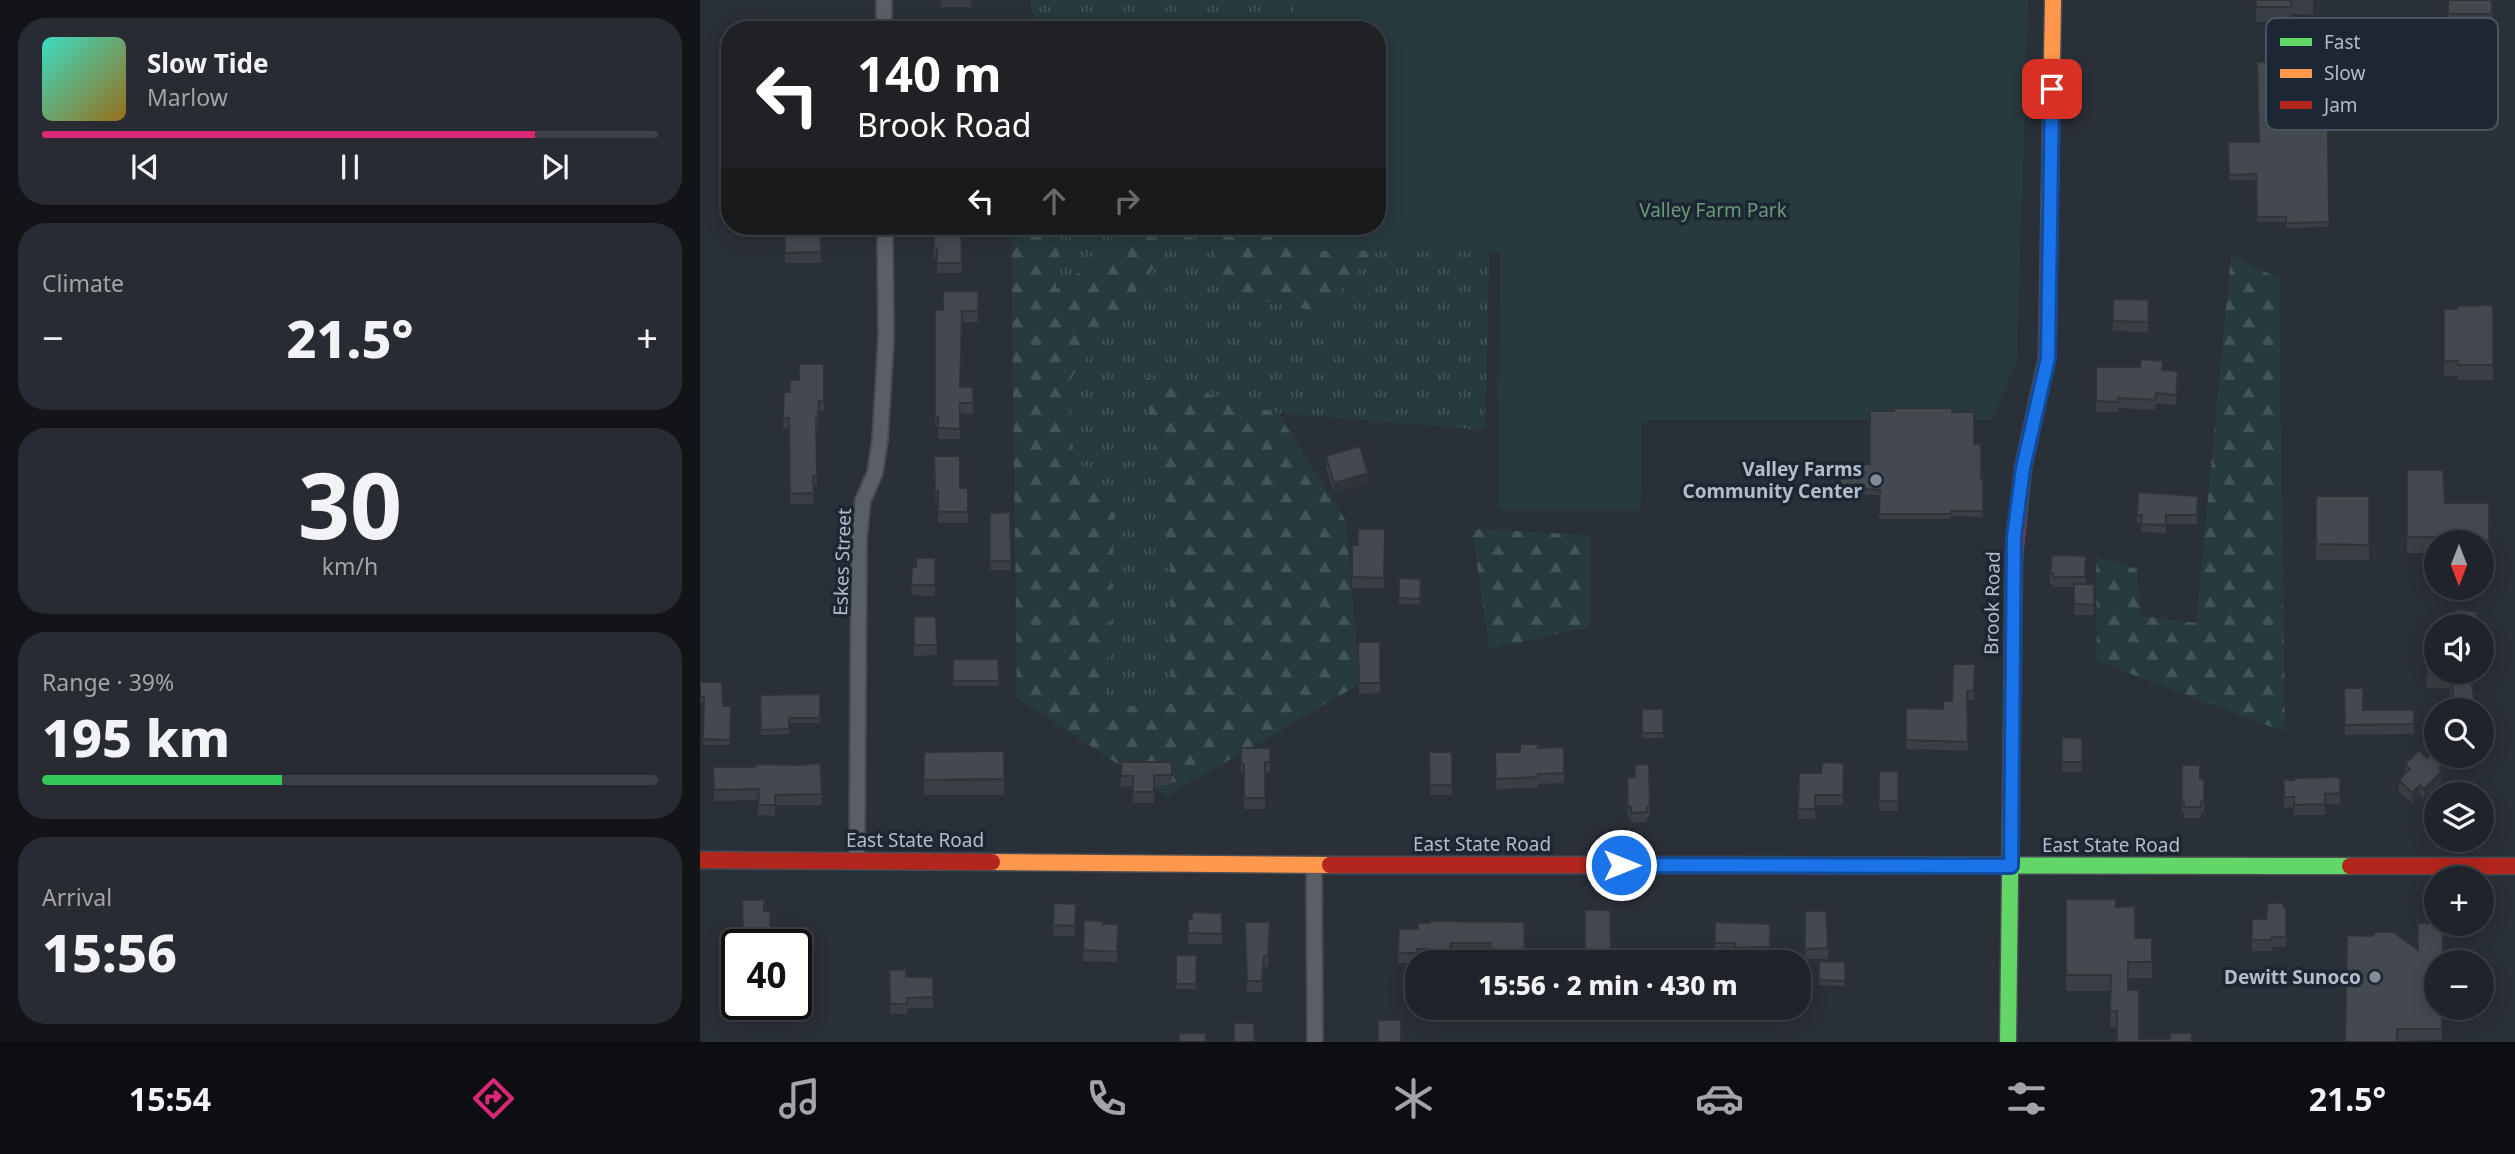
<!DOCTYPE html>
<meta charset="utf-8">
<style>
body{margin:0;font-family:"Noto Sans",sans-serif;background:#282c32;color:#f1f3f6;height:100vh;display:flex;flex-direction:column;font-size:26px;white-space:nowrap}
*{box-sizing:border-box;margin:0}
p{font-size:23px;color:#a2a4a8}
.icon{flex:none;width:38px;height:38px;fill:none;stroke:currentColor;stroke-width:2;stroke-linecap:round;stroke-linejoin:round}
.map{position:relative;flex:1;overflow:hidden}
.details{display:flex;flex-direction:column;gap:18px;padding:18px;background:#121417;width:700px}
.details>*{flex:none}
.banner{position:absolute;left:21px;top:21px;width:665px;height:214px;border-radius:28px;box-shadow:0 4px 18px #0003,0 0 0 2px #3d4147;background:#202124;color:#fff;overflow:hidden}
.needle{width:46px;rotate:180deg}
.fabs{position:absolute;left:1724px;top:530px;display:grid;gap:14px}
.fabs a{display:grid;place-items:center;width:70px;height:70px;border-radius:50%;background:#20242a;box-shadow:0 4px 18px #0003,0 0 0 2px #3d4147;font-size:35px}
.speed{position:absolute;left:21px;top:929px;display:flex;gap:14px;font-size:35px;font-weight:700;text-align:center}
.speed>*{display:grid;place-content:center;width:91px;height:91px;border-radius:50%;background:#20242a;box-shadow:0 4px 18px #0003,0 0 0 2px #3d4147;line-height:1}
.speed .limit{border:4px solid #111;border-radius:10px;background:#fff;color:#111}
.pin{position:absolute;display:grid;place-items:center;width:60px;height:60px;color:#fff;margin:-30px;border-radius:14px;box-shadow:0 4px 10px #0006}
.me{position:absolute;width:77px;margin:-38px;rotate:90deg;stroke-linejoin:round;filter:drop-shadow(0 0 5px #0008)}
.turn{display:flex;align-items:center;gap:24px;height:147px;padding:0 21px;font-size:32px}
.turn .icon{width:91px;height:91px;stroke-width:2.5}
.turn b{display:block;font-size:49px;line-height:60px}
.lanes{display:flex;align-items:center;height:66px;padding:0 21px;background:#0003;justify-content:center;gap:35px;direction:ltr}
.lanes .off{opacity:.35}
.big{font-size:52px;font-weight:800;line-height:1.1}
.details .tile{flex:1;display:flex;flex-direction:column;justify-content:center;gap:10px;min-width:0;padding:0 24px;border-radius:28px;background:#282c32}
.details .dial{align-items:center;gap:0}
.dial b{font-size:91px;line-height:1}
.song{display:flex;align-items:center;gap:21px}
.cover{width:84px;height:84px;border-radius:10px;background:linear-gradient(135deg,hsl(170 70% 55%),hsl(40 70% 35%))}
.played{height:7px;border-radius:4px;background:linear-gradient(90deg,#db2777 80%,#3d4147 80%)}
.keys{display:flex;justify-content:space-around;direction:ltr}
.heat{display:flex;justify-content:space-between;align-items:center;font-size:38px;direction:ltr}
.charge{height:10px;border-radius:5px;background:linear-gradient(90deg,#34c759 39%,#3d4147 0)}
.trip{position:absolute;left:705px;top:950px;width:406px;height:70px;border-radius:28px;background:#20242a;box-shadow:0 4px 18px #0003,0 0 0 2px #3d4147;font-weight:800;line-height:70px;text-align:center}
.tab-bar{display:flex;height:112px;justify-content:space-around;align-items:center;background:#0d0e11;color:#a2a4a8}
.tab-bar .icon{width:49px;height:49px}
.tab-bar .active{color:#db2777}
.tab-bar b{font-size:32px;color:#f1f3f6}
main{display:flex;flex:1;min-height:0}
.map>svg:first-child{display:block}
.grass{fill:url(#grass-tufts)}
.forest{fill:url(#forest-firs)}
.park{fill:#273a3e}
.lines{fill:none;stroke-linecap:round;stroke-linejoin:round}
.street-casing{stroke:#484c53;stroke-width:18}
.fast-casing{stroke:#484c53;stroke-width:19}
.slow-casing{stroke:#484c53;stroke-width:19}
.jam-casing{stroke:#484c53;stroke-width:19}
.street{stroke:#5a5e66;stroke-width:14}
.fast{stroke:#63d668;stroke-width:16}
.slow{stroke:#ff974d;stroke-width:16}
.jam{stroke:#b3261e;stroke-width:16}
.wall{fill:#3a3f45}
.shaded-wall{fill:#303338}
.building{fill:#444950;stroke:#303338;stroke-width:2}
.route-casing{stroke:#114b97;stroke-width:18}
.route{stroke:#1a73e8;stroke-width:12}
.poi-dot{fill:#848b96;stroke:#1d2633;stroke-width:2.5}
.labels{text-anchor:middle;stroke-width:7;stroke-linejoin:round;paint-order:stroke}
.park-label{font-size:19px;fill:#6b9a76;stroke:#1d2633}
.poi-label{font-size:19px;font-weight:bold;fill:#b4bcc9;stroke:#1d2633;text-anchor:end}
.street-label{font-size:19px;fill:#b4bcc9;stroke:#1d2633}
.key{fill:#1d2633;stroke:#4a5360;stroke-width:2}
.key-label{font-size:19px;fill:#b4bcc9}
</style>
<main>
<section class="details">
<div class="tile">
<div class="song"><i class="cover"></i><div><b>Slow Tide</b><p>Marlow</p></div></div>
<div class="played"></div>
<div class="keys"><svg class="icon" aria-label="previous" viewBox="0 0 24 24"><path d="M18 5L8 12l10 7zM5 5v14"/></svg><svg class="icon" aria-label="pause" viewBox="0 0 24 24"><path d="M8 5v14M16 5v14"/></svg><svg class="icon" aria-label="next" viewBox="0 0 24 24"><path d="M6 5l10 7-10 7zM19 5v14"/></svg></div>
</div>
<div class="tile"><p>Climate</p>
<div class="heat"><a>−</a><b class="big">21.5°</b><a>+</a></div>
</div>
<div class="tile dial"><b>30</b><p>km/h</p></div>
<div class="tile"><p>Range · 39%</p><b class="big">195 km</b><div class="charge"></div></div>
<div class="tile"><p>Arrival</p><b class="big">15:56</b></div>
</section>
<div class="map">
<svg width="1815" height="1042" viewBox="0 0 1815 1042">
<defs>
<pattern id="grass-tufts" width="24" height="20" patternUnits="userSpaceOnUse" patternTransform="scale(1.75)"><rect width="24" height="20" fill="#273a3e"/><path d="M3 7l-1-3M5 7V3M7 7l1-3M15 17l-1-3M17 17v-4M19 17l1-3" fill="none" stroke="#445559"/></pattern>
<pattern id="forest-firs" width="22" height="20" patternUnits="userSpaceOnUse" patternTransform="scale(1.75)"><rect width="22" height="20" fill="#273a3e"/><path d="M5 1l3.5 6h-7zM16 11l3.5 6h-7z" fill="#445559"/></pattern>
</defs>
<rect width="100%" height="100%" fill="#2a3038"/>
<path class="grass" d="M330,0H605L595,30H342L332,12Z
M362,226H426L421,241L355,289Z
M790,232L785,430L578,413L446,377L470,567L472,704L406,707L415,515L373,451L369,381L470,244L508,234L687,238Z"/>
<path class="forest" d="M311,226H362L356,289L421,242L426,226H677L687,238L623,312L529,295L508,234L471,244L369,381L373,451L415,515L406,707L472,704L470,567L445,377L578,413L646,521L660,684L467,796L317,698Z
M1531,256L1579,278L1585,732L1397,661L1396,557L1437,569L1441,616L1496,623Z
M772,529L889,535V627L789,649Z"/>
<path class="park" d="M593,0H1328L1317,361L1291,420H942L941,509H798L800,251H592V226H677V30H593Z"/>
<g class="lines">
<defs>
<path id="street" d="M184,0V30
M157,861L159,537L163,500L175,473L180,440L186,339L185,226
M614,865L615,1042"/>
<path id="fast" d="M893,865L1650,866
M1308,1042L1314,556"/>
<path id="slow" d="M1349,243L1353,0
M292,862L630,865"/>
<path id="jam" d="M1314,556L1323,468L1347,358L1349,243
M0,860L292,862
M630,865H893
M1650,866H1815"/>
</defs>
<use href="#street" class="street-casing"/>
<use href="#fast" class="fast-casing"/>
<use href="#slow" class="slow-casing"/>
<use href="#jam" class="jam-casing"/>
<use href="#street" class="street"/>
<use href="#fast" class="fast"/>
<use href="#slow" class="slow"/>
<use href="#jam" class="jam"/>
</g>
<path class="wall" d="M241,0H271V7H241Z
M1556,0H1613V15L1591,14V23L1556,22Z
M1748,0H1792V29L1748,30Z
M1627,61L1629,227L1586,228V222H1557L1556,180H1529L1528,142H1559Z
M85,226H120L121,263H85Z
M261,226L262,273H237V258H234V227Z
M278,291V322H262L261,387H273V414L260,413V439H238V427H235V310H243Z
M1413,299L1449,300L1448,332L1413,331Z
M1793,305V380H1758V376H1744V309H1757Z
M124,364V411H119L118,429H117V486H113L114,504H90L89,429H83L84,392H90L99,380Z
M1396,367L1463,370L1478,381L1476,405L1456,403L1455,410L1418,408V412H1396Z
M1252,412L1274,444L1281,480H1283V517L1251,516V519H1179L1180,495L1140,494V464H1170Z
M234,456L260,488H268V523H238V501H235Z
M626,456L668,483L634,493L626,467Z
M1707,470L1745,503H1789V556H1782V542H1736V553H1707Z
M1438,492L1498,496L1497,524H1466V533L1441,532V524L1437,523Z
M1616,496H1669V560H1616Z
M310,512L311,570H290V513Z
M685,529L684,588H652V545H658Z
M1386,556V584H1394V615H1374V587H1353V584H1350V573Z
M235,558V596L211,595L212,567H216Z
M699,578L721,579L720,604H699Z
M236,616L237,655L214,656V617Z
M658,642H680V693L659,694Z
M1726,652L1770,672L1776,710H1753L1749,688H1727Z
M253,659H298L299,686H253Z
M1275,664L1274,700H1267L1268,751L1206,749V708L1243,709L1252,701Z
M0,682L23,706H31L30,745H3L4,702H0Z
M1644,688L1663,710H1714V734L1645,735Z
M120,694V723H89V734L61,735L60,695Z
M942,709H963V738H942Z
M1362,737L1382,738V772H1362Z
M864,747V783L838,784V788L796,789L795,752H820L838,748Z
M541,748H570V772H565V809H544V774H541Z
M304,751V795H224V752Z
M729,752H752V795H730Z
M421,762H472V785L454,786V803H433V786L421,787Z
M1144,763L1143,805H1115V819H1098L1099,773H1121Z
M949,764L950,817H947V822L931,823V818H928L927,777H935Z
M1705,764L1744,774L1742,776V782L1724,799L1720,795L1712,803L1699,791V780L1705,774Z
M1482,765L1500,779H1504V813H1501V818H1484V813H1482Z
M13,767L122,794V805H75V816L58,815V800L14,801Z
M1179,771H1198V811H1179Z
M1640,777V804H1625V815H1594V807L1584,808V780Z
M1366,899L1416,907L1435,938H1452V978H1428V990L1439,1039L1417,1042V1027H1410L1411,991H1366Z
M42,900L64,911H70V938H58V943L43,944Z
M376,904L375,937L353,935V925Z
M1583,907H1586V947H1572V951H1552V919H1566Z
M885,910H910L911,960H885Z
M1105,911L1128,948V959H1105Z
M522,913V944H488V919Z
M384,920L403,924H418L417,962L383,961Z
M545,922H570L568,967H564L562,992H547Z
M824,922L825,959L790,960V953L751,954V960L717,959V963H698L699,929H718Z
M1015,922L1070,924V958H1035V953L1015,954Z
M23,951H37V978L24,979Z
M476,955H497L496,989H476Z
M1119,961L1145,962V986L1119,985Z
M189,970L206,977H233V1008H207V1014H190Z
M1742,1008V1040L1645,1042Z"/>
<path class="shaded-wall" d="M668,473V483L634,493V483Z
M1744,763V774L1742,776V782L1724,799V789L1739,768Z
M1720,785V795L1712,803V793Z"/>
<path class="building" d="M1556,0H1591V7H1556Z
M1748,0H1792V14H1748Z
M1627,61L1629,222L1586,223V217H1557L1556,174L1529,175L1528,142H1559L1557,62Z
M85,226H120L121,252L85,253Z
M237,226H261L262,263H237V248H234V227H237Z
M243,291H278V311H262L260,387H273V403H260V429L238,428V417H235V310H243Z
M1413,299L1449,300L1448,322L1413,321Z
M1793,305V365H1758V361H1744V309H1757V306Z
M1441,359L1463,361L1462,370L1478,371L1476,395L1456,393L1455,400L1418,398V402L1396,401V367H1440Z
M99,364H124V401H119L118,419H116L117,476H113L114,493L90,494L89,418H83L84,392H90V380H99Z
M1194,408H1252V412H1274V444H1281V480H1283V511H1251V514H1179L1180,490L1140,488V464H1170V411H1194Z
M660,446L668,473L634,483L626,456Z
M234,456H260V488H268V512H238V491H235Z
M1707,470H1743L1745,503H1789V540H1737V537H1707Z
M1438,492L1498,496L1497,515H1466V525L1441,524L1442,515H1437Z
M1616,496H1669V545L1616,544Z
M310,512L311,561H290V513Z
M658,529H685L684,578L652,577V545H658Z
M1352,555L1386,556L1385,577H1353V573H1350Z
M216,558H235V585H211L212,567H216Z
M699,578L721,579L720,599L699,598Z
M1374,584H1394V605L1374,604Z
M1757,609L1777,612L1774,626H1754Z
M236,616L237,645H214V617Z
M1734,641H1736V672H1770L1776,710H1756L1749,672L1727,673L1726,652L1732,651Z
M658,642H680V683H659Z
M253,659H298L299,681H253Z
M1253,664H1275L1274,691H1267L1268,742L1206,740V708L1243,709V701H1252Z
M0,682H22L23,706H31L30,740L3,739L4,697H0Z
M1644,688H1663V710H1714V724L1645,725Z
M120,694V718H89V729L61,730L60,695Z
M942,709H963V733H942Z
M1362,737L1382,738V762H1362Z
M820,744H838V748L864,747V773L838,774V777L796,779L795,752H820Z
M541,748H570V762H565V798H544V764H541Z
M1719,750L1727,758L1733,752L1744,763L1739,768L1742,771L1724,789L1720,785L1712,793L1699,780L1710,769L1705,764Z
M304,751V779L224,780V752Z
M729,752H752V785H730Z
M421,762H472V775H454V792H433V776H421Z
M1122,762L1144,763L1143,795H1115V809H1098L1099,773H1121Z
M120,763L122,794L75,795V805H58L59,789L14,790L13,767H56V764L100,765Z
M949,764L950,806L947,807V812L931,813V807H928L927,777H935V765Z
M1482,765H1500V779H1504V802H1501V807H1484V802H1482Z
M1179,771H1198V801H1179Z
M1640,777V793L1625,794V804L1594,805V797H1584V780H1594V778Z
M1366,899H1416V907L1435,906V938H1452V962H1428V990H1439V1039H1470V1033H1492V1042H1417V1011H1410L1411,975H1366Z
M42,900H64V911H70V928H58V932L43,933Z
M354,903L376,904L375,926L353,925Z
M1568,903H1583V907H1586V937H1572V940H1552V919H1566Z
M885,910H910L911,950H885Z
M1105,911H1126L1128,948L1105,949Z
M492,912L522,913V934L488,933V919H492Z
M384,920L403,921V924H418L417,952L383,950Z
M729,921L824,922L825,949H790V943H751V949H717V953H698L699,929H718V923H729Z
M545,922H570L568,956H564L562,981H547Z
M1015,922L1070,924V947L1035,948V943H1015Z
M1718,923L1743,924V962H1736V1008H1742V1029H1697V1042H1645L1647,935L1672,936L1676,932H1693L1718,950Z
M23,951H37V973L24,974Z
M476,955H497L496,984H476Z
M1119,961L1145,962V981L1119,980Z
M206,969V977H233V997L207,998V1004H190L189,970Z
M678,1020H701V1042H678Z
M534,1023H554L555,1042H534Z
M479,1033H506V1042H479Z"/>
<g class="lines">
<defs>
<path id="route" d="M921,865L1311,866L1314,537L1323,468L1348,358L1352,89"/>
</defs>
<use href="#route" class="route-casing"/>
<use href="#route" class="route"/>
</g>
<g class="poi-dot">
<circle cx="1176" cy="480" r="7"/>
<circle cx="1675" cy="977" r="7"/>
</g>
<g class="labels">
<g class="park-label">
<text x="1013" y="217">Valley Farm Park</text>
</g>
<g class="poi-label">
<text x="1162" y="476">Valley Farms<tspan x="1162" dy="22">Community Center</tspan></text>
<text x="1661" y="984">Dewitt Sunoco</text>
</g>
<g class="street-label">
<text transform="translate(142 562) rotate(-88)" y="7">Eskes Street</text>
<text transform="translate(1292 603) rotate(-89)" y="7">Brook Road</text>
<text x="215" y="847">East State Road</text>
<text x="782" y="851">East State Road</text>
<text x="1411" y="852">East State Road</text>
</g>
</g>
<rect x="1566" y="18" width="232" height="112" rx="10" class="key"/>
<rect x="1580" y="38" width="32" height="8" fill="#63d668"/>
<rect x="1580" y="69" width="32" height="9" fill="#ff974d"/>
<rect x="1580" y="101" width="32" height="8" fill="#b3261e"/>
<g class="key-label">
<text x="1624" y="49">Fast</text>
<text x="1624" y="80">Slow</text>
<text x="1624" y="112">Jam</text>
</g>
</svg>
<div class="fabs">
<a><svg class="needle" viewBox="-14 -14 28 28"><path d="M0-13l5 13h-10z" fill="#e53935"/><path d="M0 13l5-13h-10z" fill="#a2a4a8"/></svg></a>
<a><svg class="icon" aria-label="sound" viewBox="0 0 24 24"><path d="M4 9h4l5-4v14l-5-4H4zM17 9q2 3 0 6"/></svg></a>
<a><svg class="icon" aria-label="search" viewBox="0 0 24 24"><circle cx="10" cy="10" r="6"/><path d="M15 15l6 6"/></svg></a>
<a><svg class="icon" aria-label="layers" viewBox="0 0 24 24"><path d="M12 4l9 5-9 5-9-5zM3 14l9 5 9-5"/></svg></a>
<a>+</a>
<a>−</a>
</div>
<div class="speed"><div class="limit">40</div></div>
<div class="pin" style="left:1352px;top:89px;background:#d93025"><svg class="icon" aria-label="arrive" viewBox="0 0 24 24"><path d="M6 21V4h12l-3 4 3 4H6"/></svg></div>
<svg class="me" style="left:921px;top:865px" viewBox="-20 -20 40 40"><circle r="17" fill="#1a73e8" stroke="#fff" stroke-width="3"/><path d="M0-11L8 9 0 5-8 9z" fill="#fff"/></svg>
<div class="trip">15:56 · 2 min · 430 m</div>
<div class="banner">
<div class="turn"><svg class="icon" aria-label="left" viewBox="0 0 24 24"><path d="M17 20v-9H6M10 6l-5 5 5 5"/></svg><div><b>140 m</b>Brook Road</div></div>
<div class="lanes"><svg class="icon" aria-label="left" viewBox="0 0 24 24"><path d="M17 20v-9H6M10 6l-5 5 5 5"/></svg><svg class="icon off" aria-label="ahead" viewBox="0 0 24 24"><path d="M12 20V5M6 11l6-6 6 6"/></svg><svg class="icon off" aria-label="right" viewBox="0 0 24 24"><path d="M7 20v-9h11M14 6l5 5-5 5"/></svg></div>
</div>
</div>
</main>
<nav class="tab-bar">
<b>15:54</b>
<svg class="icon active" aria-label="directions" viewBox="0 0 24 24"><path d="M12 3l9 9-9 9-9-9zM9 14v-3h6M13 9l2 2-2 2"/></svg>
<svg class="icon" aria-label="music" viewBox="0 0 24 24"><path d="M9 18V5l10-2v13"/><circle cx="6" cy="18" r="3"/><circle cx="16" cy="16" r="3"/></svg>
<svg class="icon" aria-label="phone" viewBox="0 0 24 24"><path d="M5 4h4l2 5-3 2q2 4 5 5l2-3 5 2v4C11 20 4 13 5 4z"/></svg>
<svg class="icon" aria-label="climate" viewBox="0 0 24 24"><path d="M12 3v18M4 7l16 10M4 17L20 7"/></svg>
<svg class="icon" aria-label="car" viewBox="0 0 24 24"><path d="M5 17H2v-5l4-1 3-4h7l3 4 3 1v5h-3M9 17h6M6 11h13"/><circle cx="7" cy="17" r="2"/><circle cx="17" cy="17" r="2"/></svg>
<svg class="icon" aria-label="filters" viewBox="0 0 24 24"><path d="M4 7h16M4 17h16"/><circle cx="9" cy="7" r="2"/><circle cx="15" cy="17" r="2"/></svg>
<b>21.5°</b>
</nav>
